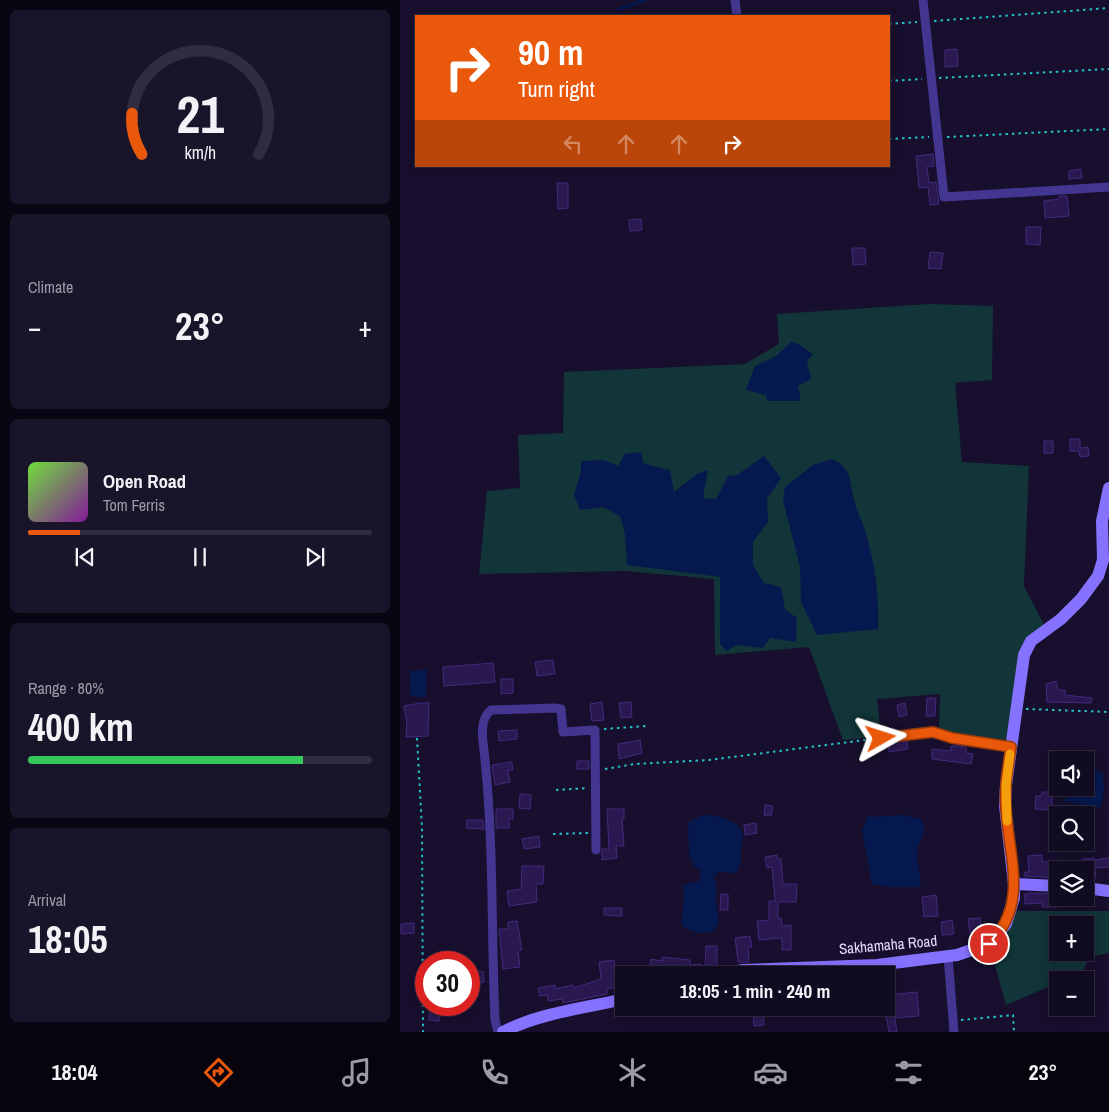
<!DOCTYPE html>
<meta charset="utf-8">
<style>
body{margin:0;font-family:"Archivo Narrow",sans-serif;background:#1a142a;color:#f1f3f6;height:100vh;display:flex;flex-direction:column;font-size:19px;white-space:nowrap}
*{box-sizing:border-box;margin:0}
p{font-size:16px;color:#9c9ba5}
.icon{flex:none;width:28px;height:28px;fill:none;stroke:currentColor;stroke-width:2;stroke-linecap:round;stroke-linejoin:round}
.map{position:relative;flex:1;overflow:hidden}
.details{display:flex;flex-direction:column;gap:10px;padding:10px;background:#090613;width:400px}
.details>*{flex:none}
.hud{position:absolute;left:15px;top:15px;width:475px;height:152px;border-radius:0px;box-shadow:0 2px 12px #0003,0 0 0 1px #302b40;background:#ea580c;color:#fff;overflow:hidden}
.buttons{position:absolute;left:649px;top:751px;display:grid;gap:10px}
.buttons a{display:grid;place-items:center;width:45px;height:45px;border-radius:0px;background:#110b22;box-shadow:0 2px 12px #0003,0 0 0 1px #302b40;font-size:25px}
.speed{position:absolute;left:15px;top:951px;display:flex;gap:10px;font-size:25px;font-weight:700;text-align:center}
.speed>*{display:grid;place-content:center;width:65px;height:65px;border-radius:50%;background:#110b22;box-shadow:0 2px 12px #0003,0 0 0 1px #302b40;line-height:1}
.speed .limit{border:8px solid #d22;background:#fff;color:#111}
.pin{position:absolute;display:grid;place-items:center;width:42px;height:42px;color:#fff;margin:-21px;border:2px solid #fff;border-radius:50%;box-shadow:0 1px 5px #0007}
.me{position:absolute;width:55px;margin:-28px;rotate:84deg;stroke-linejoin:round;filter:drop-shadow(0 0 4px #0008)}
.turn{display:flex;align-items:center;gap:18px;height:105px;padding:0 20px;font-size:22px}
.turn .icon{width:65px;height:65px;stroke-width:2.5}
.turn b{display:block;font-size:35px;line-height:42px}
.lanes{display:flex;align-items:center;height:48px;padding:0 20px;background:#0003;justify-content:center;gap:25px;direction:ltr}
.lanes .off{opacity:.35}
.big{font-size:38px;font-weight:800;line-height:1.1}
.details .tile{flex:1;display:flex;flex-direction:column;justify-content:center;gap:8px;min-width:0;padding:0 18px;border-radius:8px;background:#1a142a}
.details .dial{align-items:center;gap:0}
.dial svg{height:130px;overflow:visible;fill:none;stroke:#302b40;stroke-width:7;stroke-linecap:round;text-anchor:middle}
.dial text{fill:#f1f3f6;stroke:none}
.song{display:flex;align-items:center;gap:15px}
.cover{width:60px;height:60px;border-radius:8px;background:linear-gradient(135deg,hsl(100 70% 55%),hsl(290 70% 35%))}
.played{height:5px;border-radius:2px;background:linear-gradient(90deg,#ea580c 15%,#302b40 15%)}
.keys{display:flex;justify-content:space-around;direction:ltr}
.heat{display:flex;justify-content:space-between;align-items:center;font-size:28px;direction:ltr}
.charge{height:8px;border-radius:4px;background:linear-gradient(90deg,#34c759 80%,#302b40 0)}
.trip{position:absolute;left:215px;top:966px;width:280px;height:50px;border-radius:0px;background:#110b22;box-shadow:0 2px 12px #0003,0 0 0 1px #302b40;font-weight:800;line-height:50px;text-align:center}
.dock{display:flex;height:80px;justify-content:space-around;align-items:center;background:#07040e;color:#9c9ba5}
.dock .icon{width:35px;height:35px}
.dock .active{color:#ea580c}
.dock b{font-size:22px;color:#f1f3f6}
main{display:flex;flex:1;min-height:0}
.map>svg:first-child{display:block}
.green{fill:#113538;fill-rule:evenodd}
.water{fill:#06194f}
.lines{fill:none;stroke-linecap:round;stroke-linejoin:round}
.stream{stroke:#06194f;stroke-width:3}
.building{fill:#2a1950;stroke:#43297e}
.path{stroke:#26c1c8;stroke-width:2;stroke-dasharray:2.5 4;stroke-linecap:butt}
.street{stroke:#433690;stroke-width:9}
.secondary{stroke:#8572ff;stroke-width:12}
.route-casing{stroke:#983908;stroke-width:12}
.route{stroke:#ea580c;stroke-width:9}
.slow{stroke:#f59e0b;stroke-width:9}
.labels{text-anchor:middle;stroke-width:5;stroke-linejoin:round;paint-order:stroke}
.street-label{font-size:15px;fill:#e3dbff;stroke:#170f2d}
</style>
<main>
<section class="details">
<div class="tile dial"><svg viewBox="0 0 100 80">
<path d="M14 69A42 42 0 1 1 86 69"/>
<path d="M14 69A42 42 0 0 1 8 44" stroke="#ea580c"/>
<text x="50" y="56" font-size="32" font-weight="700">21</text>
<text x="50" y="72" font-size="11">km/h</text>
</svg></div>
<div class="tile"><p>Climate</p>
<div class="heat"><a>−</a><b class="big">23°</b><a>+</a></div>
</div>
<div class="tile">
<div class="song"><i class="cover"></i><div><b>Open Road</b><p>Tom Ferris</p></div></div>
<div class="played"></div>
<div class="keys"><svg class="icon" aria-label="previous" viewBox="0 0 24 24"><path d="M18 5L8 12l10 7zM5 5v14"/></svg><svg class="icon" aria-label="pause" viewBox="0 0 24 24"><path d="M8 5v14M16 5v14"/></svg><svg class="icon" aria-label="next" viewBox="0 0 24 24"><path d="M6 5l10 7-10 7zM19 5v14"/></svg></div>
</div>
<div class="tile"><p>Range · 80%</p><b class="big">400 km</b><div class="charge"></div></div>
<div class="tile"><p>Arrival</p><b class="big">18:05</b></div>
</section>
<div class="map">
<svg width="709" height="1032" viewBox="0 0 709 1032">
<rect width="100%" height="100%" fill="#170f2d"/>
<path class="green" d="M528,304L593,306L592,380L555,383L562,462L629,466L624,586L646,629L631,641L611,747L539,734L540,694L477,699L481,737L443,740L409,647L315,655L314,579L226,571L79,574L87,491L120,488L118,435L163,433L164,372L345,364L379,344L377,314Z
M611,911H709V953L690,957L678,980H658L657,983L606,1005L589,944ZM658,925H685V952H658Z"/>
<path class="water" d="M391,342L398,344L413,354L407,361L411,379L398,386L401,401H367L366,395L346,390L355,366L376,356Z
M241,452L244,464L270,470L274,492L297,474L308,470L303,498L316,499L328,476L337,475L364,456L381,478L367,499L368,522L353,542V565L364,583L381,587L385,609L397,618L396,642L370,638L363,648L336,645L327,651L320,644V577L227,565L225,535L220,516L203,507L180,510L174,495L181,470V461L204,460L218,466L225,454Z
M432,459C453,469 449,480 454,500C457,513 464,524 467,537C476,571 479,594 478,629L417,635L401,602L400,567L383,500L385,487L413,465Z
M27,670L26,697H15L10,694V671Z
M685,766L702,772L704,790L700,808L665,801L668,788H685Z
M308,815C321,817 339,820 343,835C343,839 341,843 341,847C340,858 343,863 336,873L318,872L313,877C319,887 316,890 316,900C315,912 325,921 313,931C302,935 288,933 281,923L284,901L283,885L299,881L301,870L294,867L289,854L288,823L300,816Z
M505,815L521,819C529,833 519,838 517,852C515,864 523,875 520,887H489L472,884L462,831L467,817Z"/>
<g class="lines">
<path class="stream" d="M219,9L245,0"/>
</g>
<path class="building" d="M557,49L558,66L545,67V50Z
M533,154L534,166L527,167L529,183L536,182L539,204L530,205L528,187L519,188L516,156Z
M681,169L682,178L669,179V171Z
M157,183H168V208L158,209Z
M659,196H667L669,216L645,218L644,201L659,199Z
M241,219L242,230L230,231L229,220Z
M626,227H641L640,245L626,244Z
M452,248H465L466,264L453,265Z
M530,252L543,253L541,269L528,268Z
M670,439H680V448L688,447L689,456L680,457L679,451H670Z
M644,441H653V453H644Z
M153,660L155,674L137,676L135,662Z
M93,663L95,682L44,686L43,667Z
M101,679H113V693L101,694Z
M656,681L658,690H665V695L692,698L691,703L647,702L646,684Z
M527,698H536L535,716H526Z
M202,702L204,720L192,721L190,704Z
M231,702L232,717L221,718L219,703Z
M20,703H29L28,736L6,737L7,718L6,719L4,706Z
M505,703L507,715L499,717L497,705Z
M117,730V739L99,741L98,731Z
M240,740L242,753L219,759L218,744Z
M507,741L508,749L489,752L488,743Z
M551,746H566V753L573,754L571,764L532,759V749L551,751Z
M177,761H189V769H177Z
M112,762L113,770H108L110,782L95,785L92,765Z
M642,792H652V806H648V810L635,809L636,796H641Z
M120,794L131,795L130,809L119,808Z
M365,805L373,806L371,816L364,815Z
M96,809H113V819H109V828H96Z
M207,809H224V819H222L224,846H216L217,858L202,860V849H209Z
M67,820H83L84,829L66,828Z
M356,823L357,833L345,835L344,825Z
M139,836L140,847L124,849L122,839Z
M377,855V859H381L383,884H397L396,902H378V918H381L382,926L391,925V950H382V938L359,940L357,921L369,920V901H375L372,867L367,868L365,857Z
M642,855V862L654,861L658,878L624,876L625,872H629L628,856Z
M694,858V860L709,858V867L695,868L696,878L688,880L686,869L682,870V859Z
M122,866H144L143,884H136L137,902L109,906L107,891L121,889Z
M630,893L658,894L657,907H642V903L625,904V894Z
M321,894H328V910H320Z
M536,895L538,916L524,917L522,897Z
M204,908H222V916L204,915Z
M580,918L582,931L570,933L568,919Z
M552,920L554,934L542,935L541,922Z
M117,921L122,950L118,951L120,967L103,969L99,929H108V922Z
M14,923V933L1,934V924Z
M350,936L352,947L348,948L349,962H338L335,938Z
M306,946H317V966H305Z
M262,957L290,960L291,965L301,964L302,974L248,975L251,959L262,961Z
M214,960L216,976L224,974V985L207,989V994L163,1003L162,999L148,1001L147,995L140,996L138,988L155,985V989L173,985L174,988L201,979L199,962Z
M83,971L84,982L72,984L71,973Z
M517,992L519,1016L495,1018L497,1032H489L485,1008L486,995Z
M30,1006L40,1007L39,1021L29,1020Z
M353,1008H363L364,1025L354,1026Z"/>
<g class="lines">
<path class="path" d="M534,21L709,8
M489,24L517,22
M539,78L709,69
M489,81L522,79
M547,137L709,129
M489,139L529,137
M626,709L709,712
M204,729L246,726
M17,738L22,828L23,1032
M205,769L235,764L309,760L473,739
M156,790L188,788
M153,834L188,833
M561,1020L613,1015L614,1032"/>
<path class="street" d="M335,0L337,16
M523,0L544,197L709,187
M481,737L533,732L552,738L611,747
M548,956L554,1032
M98,1032L95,1020C91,934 94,847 85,760C84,745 77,721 91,710L155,708L161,709L163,732L195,730L196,850"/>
<path class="secondary" d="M614,884L658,886
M685,888L709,891
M321,975L342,970L477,965L557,955L589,944L606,924L614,898V884L605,806L606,785L624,655L631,641L661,619L681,599L698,576L703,560L702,521L709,488
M103,1032C139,1013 185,1008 224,999"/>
</g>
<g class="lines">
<defs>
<path id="route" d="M481,738L533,732L552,738L611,747C608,767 604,788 606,809C609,858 629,905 589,944"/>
</defs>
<use href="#route" class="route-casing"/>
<use href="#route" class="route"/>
<path class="slow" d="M607,821L606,785L610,754"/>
</g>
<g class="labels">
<g class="street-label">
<text transform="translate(488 945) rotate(-5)" y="5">Sakhamaha Road</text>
</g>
</g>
</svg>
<div class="buttons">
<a><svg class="icon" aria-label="sound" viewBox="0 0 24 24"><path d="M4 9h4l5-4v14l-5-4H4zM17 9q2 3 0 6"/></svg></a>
<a><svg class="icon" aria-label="search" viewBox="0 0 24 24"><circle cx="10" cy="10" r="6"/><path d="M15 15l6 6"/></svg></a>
<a><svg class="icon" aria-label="layers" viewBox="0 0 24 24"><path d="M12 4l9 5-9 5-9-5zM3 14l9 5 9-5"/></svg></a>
<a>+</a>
<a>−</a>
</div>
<div class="speed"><div class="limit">30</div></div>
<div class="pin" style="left:589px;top:944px;background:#d93025"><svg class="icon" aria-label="arrive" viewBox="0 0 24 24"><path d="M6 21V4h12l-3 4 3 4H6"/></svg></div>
<svg class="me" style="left:481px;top:738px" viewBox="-20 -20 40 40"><path d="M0-17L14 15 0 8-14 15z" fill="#ea580c" stroke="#fff" stroke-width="4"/></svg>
<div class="trip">18:05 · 1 min · 240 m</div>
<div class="hud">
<div class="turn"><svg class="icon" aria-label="right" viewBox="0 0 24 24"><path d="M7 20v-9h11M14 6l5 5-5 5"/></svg><div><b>90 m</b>Turn right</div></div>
<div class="lanes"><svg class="icon off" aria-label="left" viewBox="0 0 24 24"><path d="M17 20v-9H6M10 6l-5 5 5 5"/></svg><svg class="icon off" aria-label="ahead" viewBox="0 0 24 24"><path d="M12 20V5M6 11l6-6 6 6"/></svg><svg class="icon off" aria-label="ahead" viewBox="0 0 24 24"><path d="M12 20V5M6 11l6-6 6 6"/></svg><svg class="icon" aria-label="right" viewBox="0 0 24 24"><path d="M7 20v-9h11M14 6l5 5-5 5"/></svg></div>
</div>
</div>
</main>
<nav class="dock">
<b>18:04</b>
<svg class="icon active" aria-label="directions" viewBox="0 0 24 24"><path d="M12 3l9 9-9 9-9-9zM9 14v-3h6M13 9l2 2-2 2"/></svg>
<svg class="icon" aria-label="music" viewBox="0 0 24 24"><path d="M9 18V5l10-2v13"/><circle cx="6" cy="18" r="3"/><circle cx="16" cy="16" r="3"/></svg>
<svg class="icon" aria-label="phone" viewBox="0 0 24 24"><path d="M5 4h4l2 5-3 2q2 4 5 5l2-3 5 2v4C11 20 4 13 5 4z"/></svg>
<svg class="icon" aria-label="climate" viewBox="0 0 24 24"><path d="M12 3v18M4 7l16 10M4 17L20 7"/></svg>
<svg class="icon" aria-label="car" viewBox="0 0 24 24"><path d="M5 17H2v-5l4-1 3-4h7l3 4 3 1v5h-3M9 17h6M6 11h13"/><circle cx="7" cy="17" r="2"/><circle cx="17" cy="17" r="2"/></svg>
<svg class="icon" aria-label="filters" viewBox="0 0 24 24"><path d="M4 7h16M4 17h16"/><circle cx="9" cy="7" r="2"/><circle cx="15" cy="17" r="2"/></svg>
<b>23°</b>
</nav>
